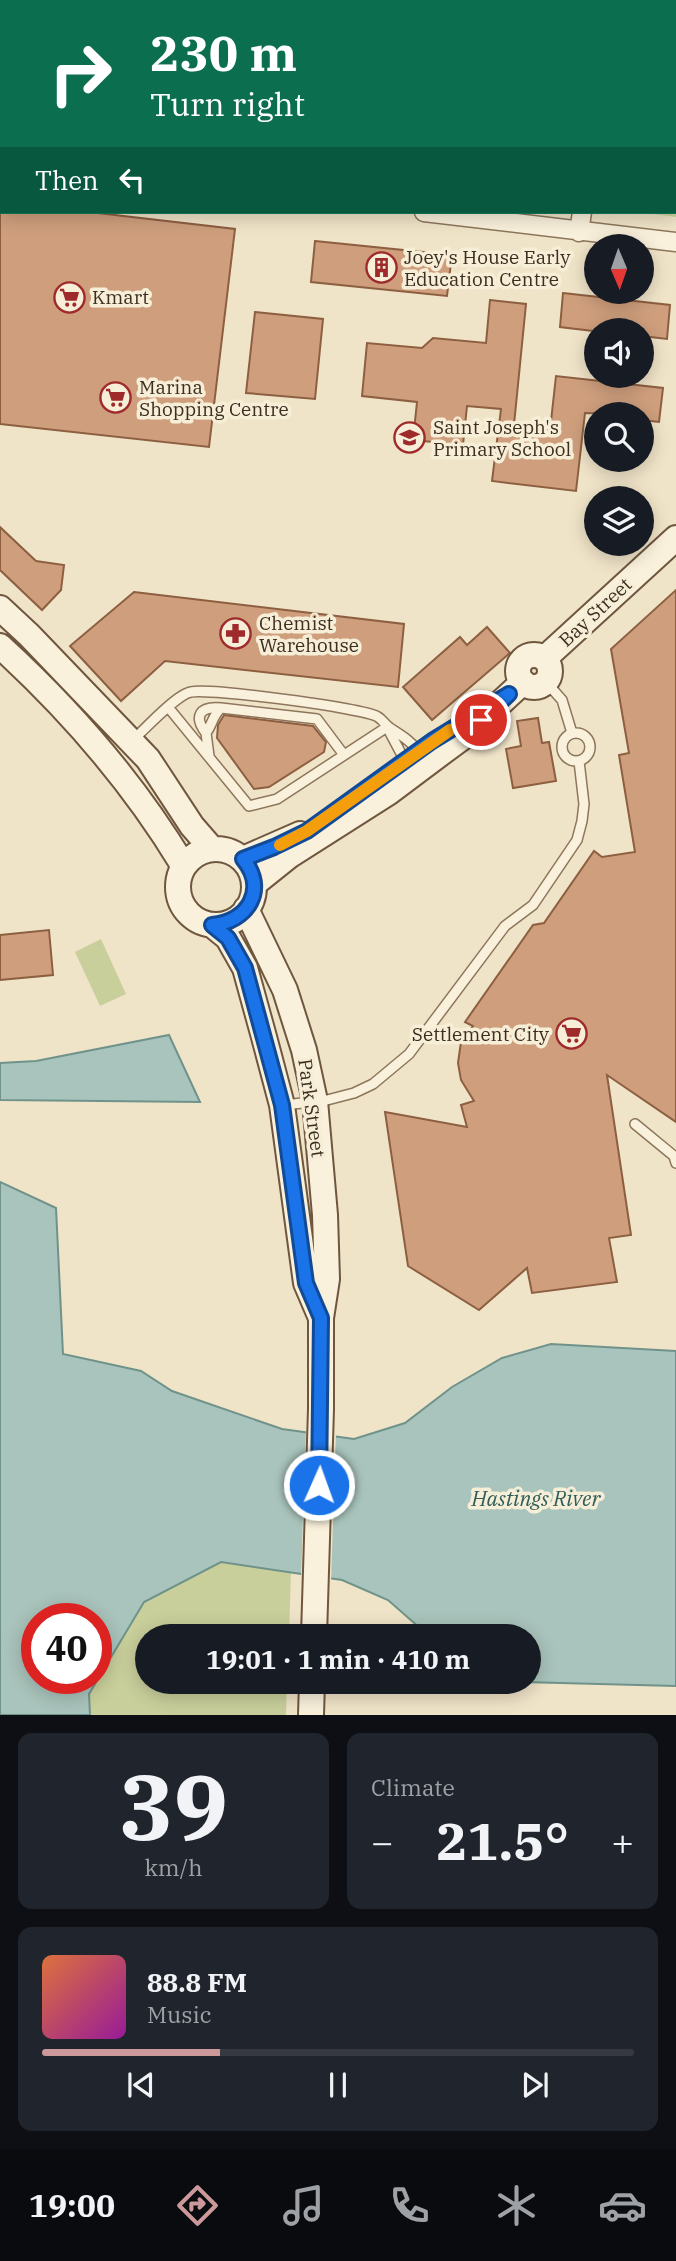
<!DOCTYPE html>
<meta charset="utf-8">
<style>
body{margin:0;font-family:"IBM Plex Serif",serif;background:#20242c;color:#f1f3f6;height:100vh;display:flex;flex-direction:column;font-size:26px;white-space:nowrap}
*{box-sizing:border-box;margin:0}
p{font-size:23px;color:#9ea1a6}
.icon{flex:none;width:38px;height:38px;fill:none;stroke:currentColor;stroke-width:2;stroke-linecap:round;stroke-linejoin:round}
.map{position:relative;height:1715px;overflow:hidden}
.drawer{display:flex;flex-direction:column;gap:18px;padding:18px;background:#0d0f14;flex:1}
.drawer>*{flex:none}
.top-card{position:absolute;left:0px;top:0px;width:677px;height:214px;box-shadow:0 4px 18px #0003;background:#0b6e4f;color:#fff;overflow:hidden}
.needle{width:46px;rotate:178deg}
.buttons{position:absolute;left:584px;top:234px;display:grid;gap:14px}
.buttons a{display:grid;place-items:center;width:70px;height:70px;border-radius:50%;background:#171b24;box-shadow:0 4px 18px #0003;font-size:35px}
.speed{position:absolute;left:21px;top:1603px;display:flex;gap:14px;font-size:35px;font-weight:700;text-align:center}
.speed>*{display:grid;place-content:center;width:91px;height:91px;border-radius:50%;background:#171b24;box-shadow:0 4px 18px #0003;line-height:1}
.speed .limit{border:10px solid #d22;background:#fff;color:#111}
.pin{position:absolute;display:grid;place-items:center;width:60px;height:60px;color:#fff;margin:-30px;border:4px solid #fff;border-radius:50%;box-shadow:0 2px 7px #0007}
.me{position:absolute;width:77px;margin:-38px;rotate:2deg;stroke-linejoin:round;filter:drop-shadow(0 0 5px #0008)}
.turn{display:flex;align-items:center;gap:24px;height:147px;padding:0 35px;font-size:32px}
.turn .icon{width:91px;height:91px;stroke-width:2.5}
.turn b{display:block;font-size:49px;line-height:60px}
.then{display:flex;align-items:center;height:66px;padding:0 35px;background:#0003;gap:14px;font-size:26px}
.big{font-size:52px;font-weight:700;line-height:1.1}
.drawer .card{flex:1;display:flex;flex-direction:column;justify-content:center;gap:10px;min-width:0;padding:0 24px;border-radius:14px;background:#20242c}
.drawer .dial{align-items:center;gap:0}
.dial b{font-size:91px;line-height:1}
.song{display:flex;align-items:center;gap:21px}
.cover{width:84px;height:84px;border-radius:10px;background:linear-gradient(135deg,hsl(20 70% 55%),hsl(300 70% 35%))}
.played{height:7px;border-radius:4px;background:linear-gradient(90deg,#cc999b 30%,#363941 30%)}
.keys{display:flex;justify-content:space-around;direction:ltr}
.heat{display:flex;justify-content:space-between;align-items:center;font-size:38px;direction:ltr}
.drawer .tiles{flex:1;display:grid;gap:18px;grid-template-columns:1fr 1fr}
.card:last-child{grid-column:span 2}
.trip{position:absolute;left:135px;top:1624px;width:406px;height:70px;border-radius:35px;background:#171b24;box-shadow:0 4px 18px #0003;font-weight:700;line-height:70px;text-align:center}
.menu{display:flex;height:112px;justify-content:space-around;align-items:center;background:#090b0e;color:#9ea1a6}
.menu .icon{width:49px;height:49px}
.menu .active{color:#cc999b}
.menu b{font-size:32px;color:#f1f3f6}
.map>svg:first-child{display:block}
.green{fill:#c9cf9b}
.water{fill:#a9c4bc;stroke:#6f938a;stroke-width:2;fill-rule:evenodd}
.pier{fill:#f0e4c8}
.building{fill:#cf9f7d;stroke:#8d5f41;stroke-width:2}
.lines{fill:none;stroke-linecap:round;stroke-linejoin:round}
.lane-casing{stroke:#8d765c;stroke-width:12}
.street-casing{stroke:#8d765c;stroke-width:21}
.secondary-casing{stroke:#6f573f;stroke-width:28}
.lane{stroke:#faf1dc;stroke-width:9}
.street{stroke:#faf1dc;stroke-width:18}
.secondary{stroke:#faf1dc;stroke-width:24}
.route-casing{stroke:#114b97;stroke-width:18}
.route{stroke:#1a73e8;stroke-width:12}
.slow{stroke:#f59e0b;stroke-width:12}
.labels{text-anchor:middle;stroke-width:7;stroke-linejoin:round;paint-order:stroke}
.poi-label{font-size:19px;fill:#3d2e20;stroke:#f7eed8;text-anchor:start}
.street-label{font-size:19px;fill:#3d2e20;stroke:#f7eed8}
.water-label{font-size:21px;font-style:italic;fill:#2f5d5a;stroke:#f7eed8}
</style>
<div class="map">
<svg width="676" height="1715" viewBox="0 0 676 1715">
<rect width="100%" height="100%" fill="#f0e4c8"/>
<path class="green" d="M488,0H676V217L640,212H676V2H488Z
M101,939L126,994L100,1006L75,952Z
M221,1562L291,1572L289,1636H147V1682H287L286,1715H90L89,1694L144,1601Z"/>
<path class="water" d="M169,1035L200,1102L0,1100V1063L36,1061Z
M0,1182L56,1208L63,1354L141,1371L172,1391L282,1429L354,1439L405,1423L452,1387L502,1358L551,1344L676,1351V1686L522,1682H528V1636H429L388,1600L342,1580L221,1562L144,1602L89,1694L90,1715H0ZM37,1619H96V1678H37Z"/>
<path class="pier" d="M306,1429L336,1433L331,1582L301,1577Z"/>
<path class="building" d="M0,212H89L235,229L209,447L0,424Z
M315,241L452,255L447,296L311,282Z
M563,293L670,305L667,339L642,336V331H593L560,327Z
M490,300L526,304L514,425L550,430L556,376L663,388L659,422L642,420V415L585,413L576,491L492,481L501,409L467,406L463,445L413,440L417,402L362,396L367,343L422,348L433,338L486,343Z
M255,312L323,319L315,399L246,393Z
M0,527L36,561L64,565L61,590L42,610L0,570Z
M676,590V1122L607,1075L631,1235L609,1238L617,1282L532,1293L527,1268L479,1310L408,1266L385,1112L467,1127L461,1105L474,1101L461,1080L458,1063L461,1042L473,1026L465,1022L533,925L544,923L594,851L602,857L635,852L619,755L629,753L611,649Z
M134,592L404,624L398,687L165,661L121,701L70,646Z
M487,627L510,653L432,720L403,687L460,637L467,645Z
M224,715L313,726L326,742L324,752L269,787L254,789L217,738L218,725Z
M538,718L542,743L549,742L556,781L513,788L506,749L521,746L517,721Z
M49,930L53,975L0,980V935Z"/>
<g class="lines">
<defs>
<path id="lane" d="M546,682L562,700L572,733
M168,707L249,806L277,799L387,727L405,761
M562 747a14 14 0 1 1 28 0a14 14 0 1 1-28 0Z
M206,733C193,716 200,706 221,708
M133,740C145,729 177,694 191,692C209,688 366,708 378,717C383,720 385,725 390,728C404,737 406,738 419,751
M209,756L206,733C213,724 212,716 221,708L317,719L344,755
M285,1105L327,1100L354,1093L373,1084L409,1054L505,926L533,905L577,840L582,821L584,804L579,761
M635,1124L674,1156L676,1163"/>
<path id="street" d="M378,2V0
M0,155H2
M0,184L2,185
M424,212L676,242
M579,232L582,212"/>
<path id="secondary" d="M0,608L29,635L148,759L192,826L212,849
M0,646C70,710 134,784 183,865
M518 671a16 16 0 1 1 32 0a16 16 0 1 1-32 0Z
M545,658L676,538
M178 887a38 38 0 1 1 76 0a38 38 0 1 1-76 0Z
M243,859L300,834
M254,884L289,856L388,793L440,754L467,734L523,682
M246,909L285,990L304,1050L315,1101L325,1215L327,1279L321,1318V1409L314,1636
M212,925L228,938L245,968L264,1037L282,1105L306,1283L321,1318
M311,1715L312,1682"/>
</defs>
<use href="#lane" class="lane-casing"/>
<use href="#street" class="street-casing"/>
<use href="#secondary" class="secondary-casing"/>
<use href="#lane" class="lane"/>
<use href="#street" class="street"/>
<use href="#secondary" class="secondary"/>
</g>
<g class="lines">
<defs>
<path id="route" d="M319,1485L321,1318L306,1283L282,1105L245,968L228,938L212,925C248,922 268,889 243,859L274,847L307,831L432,741L509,694L481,720"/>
</defs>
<use href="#route" class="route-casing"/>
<use href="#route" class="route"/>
<path class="slow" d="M280,845L307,831L450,730"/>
</g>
<defs>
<symbol id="building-ring" viewBox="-11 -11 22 22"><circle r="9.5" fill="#f7eed8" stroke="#9e2a2b" stroke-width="1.5"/><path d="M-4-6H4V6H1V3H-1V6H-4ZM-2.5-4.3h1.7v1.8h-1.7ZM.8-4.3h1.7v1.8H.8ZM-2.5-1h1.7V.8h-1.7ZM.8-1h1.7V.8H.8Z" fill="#9e2a2b"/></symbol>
<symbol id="supermarket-ring" viewBox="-11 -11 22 22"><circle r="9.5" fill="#f7eed8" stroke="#9e2a2b" stroke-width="1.5"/><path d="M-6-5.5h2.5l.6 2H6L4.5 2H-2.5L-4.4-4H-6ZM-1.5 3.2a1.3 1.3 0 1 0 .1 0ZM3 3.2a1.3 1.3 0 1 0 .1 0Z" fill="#9e2a2b"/></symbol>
<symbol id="school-ring" viewBox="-11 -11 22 22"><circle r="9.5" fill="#f7eed8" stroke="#9e2a2b" stroke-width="1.5"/><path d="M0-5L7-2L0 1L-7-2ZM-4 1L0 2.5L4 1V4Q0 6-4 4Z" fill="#9e2a2b"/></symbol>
<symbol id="pharmacy-ring" viewBox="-11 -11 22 22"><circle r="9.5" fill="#f7eed8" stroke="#9e2a2b" stroke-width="1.5"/><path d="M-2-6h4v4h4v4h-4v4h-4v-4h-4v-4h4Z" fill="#9e2a2b"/></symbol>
</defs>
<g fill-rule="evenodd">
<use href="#building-ring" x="364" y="250" width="35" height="35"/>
<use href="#supermarket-ring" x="52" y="280" width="35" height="35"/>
<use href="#supermarket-ring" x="98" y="380" width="35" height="35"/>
<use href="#school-ring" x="392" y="420" width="35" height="35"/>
<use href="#pharmacy-ring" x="218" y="616" width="35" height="35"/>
<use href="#supermarket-ring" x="554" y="1016" width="35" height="35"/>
</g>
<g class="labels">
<g class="poi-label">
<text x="404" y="264">Joey's House Early<tspan x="404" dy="22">Education Centre</tspan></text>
<text x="92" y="304">Kmart</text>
<text x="139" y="394">Marina<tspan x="139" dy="22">Shopping Centre</tspan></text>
<text x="433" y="434">Saint Joseph's<tspan x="433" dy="22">Primary School</tspan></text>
<text x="259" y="630">Chemist<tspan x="259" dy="22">Warehouse</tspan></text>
<text x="549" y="1041" text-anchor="end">Settlement City</text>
</g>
<g class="street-label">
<text transform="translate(595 612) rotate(-43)" y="7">Bay Street</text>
<text transform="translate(312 1108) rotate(82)" y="7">Park Street</text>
</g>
<g class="water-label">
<text x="536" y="1506">Hastings River</text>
</g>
</g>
</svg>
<div class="buttons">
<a><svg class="needle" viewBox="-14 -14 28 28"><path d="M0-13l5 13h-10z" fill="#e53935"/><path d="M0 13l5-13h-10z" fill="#9ea1a6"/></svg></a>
<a><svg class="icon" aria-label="sound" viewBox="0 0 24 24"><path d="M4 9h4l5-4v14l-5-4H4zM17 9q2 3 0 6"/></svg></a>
<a><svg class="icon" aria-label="search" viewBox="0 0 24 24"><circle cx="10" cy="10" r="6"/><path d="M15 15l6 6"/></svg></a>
<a><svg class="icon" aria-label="layers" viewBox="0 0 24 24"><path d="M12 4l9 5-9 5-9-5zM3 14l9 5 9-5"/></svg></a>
</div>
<div class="speed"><div class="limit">40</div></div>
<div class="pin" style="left:481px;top:720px;background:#d93025"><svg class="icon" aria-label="arrive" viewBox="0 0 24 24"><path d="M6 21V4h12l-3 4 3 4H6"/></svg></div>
<svg class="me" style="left:319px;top:1485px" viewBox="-20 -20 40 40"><circle r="17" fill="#1a73e8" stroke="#fff" stroke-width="3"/><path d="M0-11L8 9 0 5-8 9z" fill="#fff"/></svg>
<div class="trip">19:01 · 1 min · 410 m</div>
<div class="top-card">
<div class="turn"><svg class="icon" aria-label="right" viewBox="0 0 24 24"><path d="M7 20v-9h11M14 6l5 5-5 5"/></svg><div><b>230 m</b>Turn right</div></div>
<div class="then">Then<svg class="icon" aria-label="left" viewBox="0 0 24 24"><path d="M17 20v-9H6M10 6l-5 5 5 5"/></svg></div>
</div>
</div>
<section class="drawer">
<div class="tiles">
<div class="card dial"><b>39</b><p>km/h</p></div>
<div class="card"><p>Climate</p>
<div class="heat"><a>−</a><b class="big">21.5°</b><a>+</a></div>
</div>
<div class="card">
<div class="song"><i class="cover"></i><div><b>88.8 FM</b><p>Music</p></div></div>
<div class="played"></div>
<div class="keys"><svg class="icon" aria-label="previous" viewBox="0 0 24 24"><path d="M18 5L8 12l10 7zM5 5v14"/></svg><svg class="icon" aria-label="pause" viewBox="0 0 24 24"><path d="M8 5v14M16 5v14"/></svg><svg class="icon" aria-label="next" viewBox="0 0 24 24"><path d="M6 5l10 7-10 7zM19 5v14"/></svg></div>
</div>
</div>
</section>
<nav class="menu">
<b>19:00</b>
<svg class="icon active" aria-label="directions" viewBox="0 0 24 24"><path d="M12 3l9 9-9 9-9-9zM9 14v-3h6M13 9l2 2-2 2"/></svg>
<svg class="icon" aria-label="music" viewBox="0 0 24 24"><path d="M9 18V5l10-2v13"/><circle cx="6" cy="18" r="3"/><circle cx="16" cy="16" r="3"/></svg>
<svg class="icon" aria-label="phone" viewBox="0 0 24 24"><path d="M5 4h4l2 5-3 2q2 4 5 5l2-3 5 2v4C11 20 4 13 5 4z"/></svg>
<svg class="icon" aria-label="climate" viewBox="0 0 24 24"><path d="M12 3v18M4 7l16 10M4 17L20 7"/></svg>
<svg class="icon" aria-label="car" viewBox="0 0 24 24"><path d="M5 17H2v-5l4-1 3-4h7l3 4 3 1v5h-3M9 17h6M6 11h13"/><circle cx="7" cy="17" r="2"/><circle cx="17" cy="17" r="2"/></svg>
</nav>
